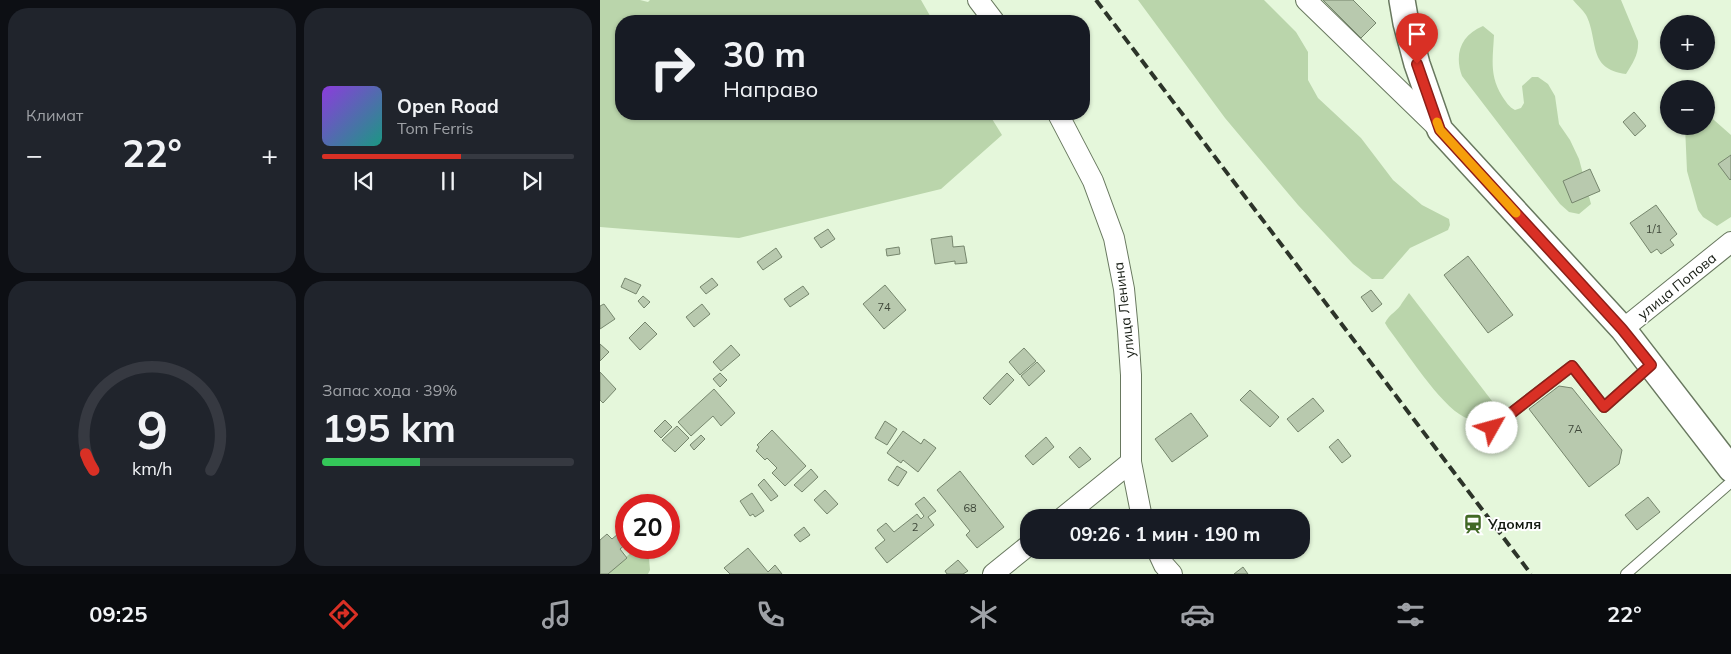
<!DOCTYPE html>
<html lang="ru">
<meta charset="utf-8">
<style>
body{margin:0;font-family:Mulish,sans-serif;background:#20242c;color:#f1f3f6;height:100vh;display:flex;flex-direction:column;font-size:19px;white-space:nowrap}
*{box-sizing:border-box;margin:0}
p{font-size:16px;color:#9ea1a6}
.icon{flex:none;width:28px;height:28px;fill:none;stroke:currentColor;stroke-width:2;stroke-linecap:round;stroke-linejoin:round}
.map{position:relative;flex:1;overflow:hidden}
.sheet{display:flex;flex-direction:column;gap:8px;padding:8px;background:#0d0f14;width:600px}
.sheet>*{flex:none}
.top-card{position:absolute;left:15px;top:15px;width:475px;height:105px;border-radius:20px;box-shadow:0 1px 4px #0004;background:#171b24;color:#f1f3f6;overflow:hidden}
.buttons{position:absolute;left:1060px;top:15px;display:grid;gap:10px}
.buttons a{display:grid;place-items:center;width:55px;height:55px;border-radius:50%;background:#171b24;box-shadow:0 1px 4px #0004;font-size:25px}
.speed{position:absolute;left:15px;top:494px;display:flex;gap:10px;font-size:25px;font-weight:700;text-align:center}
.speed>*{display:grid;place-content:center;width:65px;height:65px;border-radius:50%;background:#171b24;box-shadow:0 1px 4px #0004;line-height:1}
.speed .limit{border:8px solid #d22;background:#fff;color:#111}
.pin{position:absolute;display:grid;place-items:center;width:42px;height:42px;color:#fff;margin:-51px -21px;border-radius:50% 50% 50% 0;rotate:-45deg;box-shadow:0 0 5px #0007}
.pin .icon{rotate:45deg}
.me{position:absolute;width:55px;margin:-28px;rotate:52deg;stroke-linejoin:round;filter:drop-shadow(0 0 4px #0008)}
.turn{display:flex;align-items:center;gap:18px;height:105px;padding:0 25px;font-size:22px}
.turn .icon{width:65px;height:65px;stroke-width:2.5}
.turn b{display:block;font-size:35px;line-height:42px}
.big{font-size:38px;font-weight:700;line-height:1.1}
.sheet .tile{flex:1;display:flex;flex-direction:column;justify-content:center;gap:8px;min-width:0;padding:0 18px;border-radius:20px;background:#20242c}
.sheet .dial{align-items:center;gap:0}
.dial svg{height:130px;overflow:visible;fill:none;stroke:#363941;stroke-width:7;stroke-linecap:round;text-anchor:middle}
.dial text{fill:#f1f3f6;stroke:none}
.song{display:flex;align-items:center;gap:15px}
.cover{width:60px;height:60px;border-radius:8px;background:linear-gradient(135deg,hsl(270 70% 55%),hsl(170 70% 35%))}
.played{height:5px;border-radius:2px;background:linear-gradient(90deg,#d93025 55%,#363941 55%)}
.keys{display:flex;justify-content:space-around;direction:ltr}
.heat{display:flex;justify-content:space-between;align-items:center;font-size:28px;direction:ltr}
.charge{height:8px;border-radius:4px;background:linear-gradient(90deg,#34c759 39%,#363941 0)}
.sheet .tiles{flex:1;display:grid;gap:8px;grid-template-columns:repeat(2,1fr)}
.trip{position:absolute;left:420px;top:509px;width:290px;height:50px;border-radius:20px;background:#171b24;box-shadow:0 1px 4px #0004;font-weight:700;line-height:50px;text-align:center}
.menu{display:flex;height:80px;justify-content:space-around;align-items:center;background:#090b0e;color:#9ea1a6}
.menu .icon{width:35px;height:35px}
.menu .active{color:#d93025}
.menu b{font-size:22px;color:#f1f3f6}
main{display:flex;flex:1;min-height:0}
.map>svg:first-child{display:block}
.green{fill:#bad5ab}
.building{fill:#b8c9ae;stroke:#76866d}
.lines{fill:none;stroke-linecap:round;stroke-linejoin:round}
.service-casing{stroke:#68785f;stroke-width:12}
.minor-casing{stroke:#68785f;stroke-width:22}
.tertiary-casing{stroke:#68785f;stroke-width:28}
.service{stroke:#fff;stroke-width:10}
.minor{stroke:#fff;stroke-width:20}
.tertiary{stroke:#fff;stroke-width:25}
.rail{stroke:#2c3429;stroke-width:4;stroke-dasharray:10 5;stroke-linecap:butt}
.route-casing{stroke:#8d1f18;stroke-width:12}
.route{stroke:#d93025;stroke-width:9}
.slow{stroke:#f59e0b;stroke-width:9}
.labels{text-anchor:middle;stroke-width:4;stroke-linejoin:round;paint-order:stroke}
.number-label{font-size:11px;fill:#3d4638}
.street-label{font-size:14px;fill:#141a11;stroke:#fff}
.poi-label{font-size:14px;font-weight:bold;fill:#141a11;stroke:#fff;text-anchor:start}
</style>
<main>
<section class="sheet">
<div class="tiles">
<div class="tile"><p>Климат</p>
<div class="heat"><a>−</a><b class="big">22°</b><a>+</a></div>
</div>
<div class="tile">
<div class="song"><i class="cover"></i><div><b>Open Road</b><p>Tom Ferris</p></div></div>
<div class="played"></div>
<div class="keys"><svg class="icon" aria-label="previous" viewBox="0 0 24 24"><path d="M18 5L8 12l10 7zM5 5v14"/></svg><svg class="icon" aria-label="pause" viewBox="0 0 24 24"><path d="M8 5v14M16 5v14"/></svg><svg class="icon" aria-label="next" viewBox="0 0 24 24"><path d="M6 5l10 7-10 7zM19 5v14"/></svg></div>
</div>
<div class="tile dial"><svg viewBox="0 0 100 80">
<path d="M14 69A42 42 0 1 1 86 69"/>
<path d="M14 69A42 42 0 0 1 9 59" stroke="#d93025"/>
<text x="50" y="56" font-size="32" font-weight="700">9</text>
<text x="50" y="72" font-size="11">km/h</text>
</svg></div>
<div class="tile"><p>Запас хода · 39%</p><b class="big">195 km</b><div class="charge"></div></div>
</div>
</section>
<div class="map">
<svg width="1131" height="574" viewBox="0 0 1131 574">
<rect width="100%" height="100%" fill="#e5f7db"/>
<path class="green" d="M0,0H40L48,2L50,0H321L333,21H21V114H389L402,135L341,189L139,238L0,227Z
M538,0H664L696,32L708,52V80L718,98L761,138L793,180L822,205L849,219L850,225L848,230L810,248L783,279H772L753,264L698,205L625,118Z
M973,0H1021L1038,41C1039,54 1033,63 1026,74C987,69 999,40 986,15C983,10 977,5 973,0Z
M883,26L894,35C893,58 889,75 902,96C906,102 909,107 915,110L921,108L924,103L922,86L932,77H938L948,84L955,96L959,124L970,140L979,159L991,204L979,214L969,212L960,204L862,76C854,54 861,35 883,26Z
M1106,113L1131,135V217L1117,226L1103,217L1098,210L1087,171L1085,126H1106Z
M809,293L892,401V410C884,417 875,422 864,417C839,404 806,351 788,328L785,323C789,314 798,311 802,303C805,299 806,297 809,293Z
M39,551L49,558L50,570L48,574H5L32,552Z"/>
<path class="building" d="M723,0H753L776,23L761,38Z
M1034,112L1046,126L1035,136L1023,122Z
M1131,155V179L1130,180L1118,164Z
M990,169L1000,191L972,203L963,181Z
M1056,205L1077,234L1070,240L1074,245L1061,254L1057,249L1051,253L1030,223Z
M228,229L235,239L221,248L214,238Z
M352,236L353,247L364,246L367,263L355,264V261L335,264L331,239Z
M299,247L300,254L287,256L286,249Z
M176,248L182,257L163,270L157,262Z
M868,256L913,315L888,333L844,275Z
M25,278L41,285L36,294L21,287Z
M112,278L118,285L106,294L100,287Z
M285,285L306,310L284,329L263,304Z
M203,286L209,294L190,307L184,299Z
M771,290L782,304L772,312L761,297Z
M43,296L50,302L44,308L38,301Z
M4,304L15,319L0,329V306Z
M102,304L110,314L94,327L86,317Z
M45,322L57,334L40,350L29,338Z
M0,344L9,352L0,361Z
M131,345L140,355L121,371L113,362Z
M424,348L436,361L420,375L409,362Z
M437,362L445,371L429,386L421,376Z
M0,372L16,389L3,403L0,400Z
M120,373L127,380L120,387L113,379Z
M407,373L414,380L390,405L383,398Z
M959,386L972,388L1022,450L1019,464L989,487L929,409Z
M114,389L135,413L121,426L113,416L91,436L78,422Z
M650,390L679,417L670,427L640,400Z
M713,398L724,411L698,432L687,419Z
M591,413L608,436L572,462L555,439Z
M65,420L72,427L61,438L54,431Z
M285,421L297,429L287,445L275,438Z
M77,426L89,438L75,452L62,440Z
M172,430L206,466L185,486L172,473L177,468L167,458L165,460L156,451L159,447L157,445Z
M303,431L321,444L324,439L336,448L318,472L303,460L301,463L287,453Z
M101,435L105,439L94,450L90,445Z
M446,437L454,447L433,465L425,456Z
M738,439L751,456L742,463L729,447Z
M480,447L491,459L479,468L469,457Z
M297,466L307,472L298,486L288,480Z
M211,469L218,477L202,492L194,485Z
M360,471L404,527L377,548L366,535L370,531L337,490Z
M164,479L178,496L171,501L158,485Z
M225,490L238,504L227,514L214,500Z
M152,493L164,511L155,517L153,514L150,516L140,501Z
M324,497L336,511L328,517L334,525L287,563L275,548L285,540L277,530L286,523L294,532L317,514L321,519L324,516L315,504Z
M1048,497L1060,512L1037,530L1025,515Z
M204,527L210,535L200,542L194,535Z
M7,534L12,539L18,534L26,544L20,549L27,558L8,574H0V540Z
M148,548L168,572L175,565L182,574H130L124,568Z
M358,560L368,571L363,574H347L345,571Z
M643,567L648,574H634Z"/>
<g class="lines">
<defs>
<path id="service" d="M892,428L972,366L1004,407L1051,365
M1026,574L1131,482"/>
<path id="minor" d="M378,0L394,21
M706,0L839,129
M458,114L493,181L514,238L524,289L528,331L531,375V462L542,518
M1023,329L1131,242
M462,518L531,462
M557,550L564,565L572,574
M393,574L429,545"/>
<path id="tertiary" d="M802,0L806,23L817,64L840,130L1023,329L1131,469"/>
</defs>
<use href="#service" class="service-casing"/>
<use href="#minor" class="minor-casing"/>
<use href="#tertiary" class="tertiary-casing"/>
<use href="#service" class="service"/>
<use href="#minor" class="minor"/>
<use href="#tertiary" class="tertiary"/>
<path class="rail" d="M496,0L931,574"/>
</g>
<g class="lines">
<defs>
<path id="route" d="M817,64L840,130L1022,329L1051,365L1004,407L972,366L892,428"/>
</defs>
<use href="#route" class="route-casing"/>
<use href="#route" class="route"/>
<path class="slow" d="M837,122L840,130L916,213"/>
</g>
<defs>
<symbol id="station-bare" viewBox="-9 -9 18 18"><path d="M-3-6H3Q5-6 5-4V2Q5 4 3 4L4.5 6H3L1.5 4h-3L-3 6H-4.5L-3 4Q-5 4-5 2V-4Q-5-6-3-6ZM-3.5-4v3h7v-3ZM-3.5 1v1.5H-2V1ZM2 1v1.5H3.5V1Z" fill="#416925" stroke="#fff" stroke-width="2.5" paint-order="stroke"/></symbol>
</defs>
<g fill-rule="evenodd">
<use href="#station-bare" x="859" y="510" width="28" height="28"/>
</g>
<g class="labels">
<g class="number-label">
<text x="1054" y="233">1/1</text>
<text x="284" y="311">74</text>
<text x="975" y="433">7А</text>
<text x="370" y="512">68</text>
<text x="315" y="531">2</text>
</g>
<g class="street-label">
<text transform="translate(1077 286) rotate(-39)" y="5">улица Попова</text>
<text transform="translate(524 310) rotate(-97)" y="5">улица Ленина</text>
</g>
<g class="poi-label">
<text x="888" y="529">Удомля</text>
</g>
</g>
</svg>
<div class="buttons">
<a>+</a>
<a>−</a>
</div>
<div class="speed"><div class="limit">20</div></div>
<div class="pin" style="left:817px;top:64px;background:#d93025"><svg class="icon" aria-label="arrive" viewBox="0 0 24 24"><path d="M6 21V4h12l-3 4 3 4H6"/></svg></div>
<svg class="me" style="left:892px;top:428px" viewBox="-20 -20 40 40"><circle r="19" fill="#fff"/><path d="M0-13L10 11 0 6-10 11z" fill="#d93025"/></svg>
<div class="trip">09:26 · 1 мин · 190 m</div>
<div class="top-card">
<div class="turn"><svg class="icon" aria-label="right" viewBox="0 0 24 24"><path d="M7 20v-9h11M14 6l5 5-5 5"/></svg><div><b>30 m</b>Направо</div></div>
</div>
</div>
</main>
<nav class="menu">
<b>09:25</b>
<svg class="icon active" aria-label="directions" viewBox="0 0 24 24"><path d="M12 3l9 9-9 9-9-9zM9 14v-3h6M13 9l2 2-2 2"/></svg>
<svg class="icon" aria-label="music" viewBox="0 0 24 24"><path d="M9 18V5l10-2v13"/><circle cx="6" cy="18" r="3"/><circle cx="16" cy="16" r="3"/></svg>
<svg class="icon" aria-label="phone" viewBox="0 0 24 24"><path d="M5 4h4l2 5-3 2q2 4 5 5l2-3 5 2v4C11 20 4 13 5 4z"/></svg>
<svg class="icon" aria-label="climate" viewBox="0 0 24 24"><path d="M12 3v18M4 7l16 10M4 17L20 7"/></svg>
<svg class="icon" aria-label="car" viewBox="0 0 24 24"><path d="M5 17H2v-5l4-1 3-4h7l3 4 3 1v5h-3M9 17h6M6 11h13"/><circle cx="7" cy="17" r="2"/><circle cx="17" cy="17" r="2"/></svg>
<svg class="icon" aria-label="filters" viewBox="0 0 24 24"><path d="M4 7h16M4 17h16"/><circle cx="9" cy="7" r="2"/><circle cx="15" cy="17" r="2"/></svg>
<b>22°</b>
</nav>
